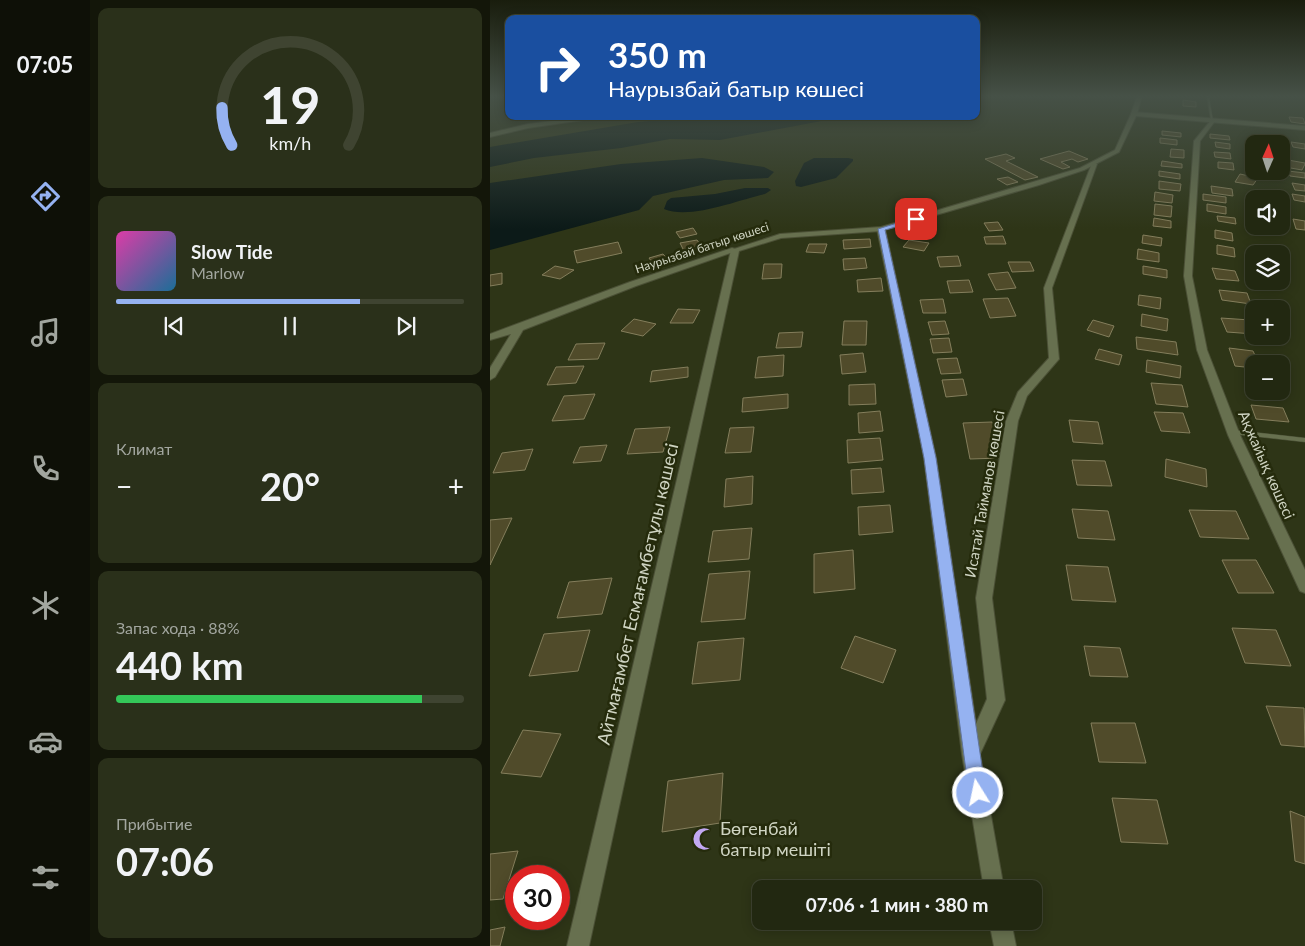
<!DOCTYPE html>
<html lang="ru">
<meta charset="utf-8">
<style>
body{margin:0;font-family:Lato,sans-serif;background:#2a301a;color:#f1f3f6;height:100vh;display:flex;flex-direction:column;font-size:19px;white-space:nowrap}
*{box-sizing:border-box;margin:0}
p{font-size:16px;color:#a2a69f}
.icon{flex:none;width:28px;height:28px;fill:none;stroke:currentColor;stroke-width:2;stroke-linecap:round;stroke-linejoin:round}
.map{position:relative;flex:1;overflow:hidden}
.side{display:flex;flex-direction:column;gap:8px;padding:8px;background:#131609;width:400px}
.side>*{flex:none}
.banner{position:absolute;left:15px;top:15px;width:475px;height:105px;border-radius:10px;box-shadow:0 2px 12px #0003,0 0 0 1px #3f4431;background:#1a4fa0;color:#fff;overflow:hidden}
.needle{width:32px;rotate:3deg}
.tools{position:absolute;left:755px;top:135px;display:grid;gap:10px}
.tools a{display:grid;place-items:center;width:45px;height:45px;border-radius:10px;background:#222811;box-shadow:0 2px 12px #0003,0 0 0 1px #3f4431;font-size:25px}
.speed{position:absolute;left:15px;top:865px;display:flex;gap:10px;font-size:25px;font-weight:700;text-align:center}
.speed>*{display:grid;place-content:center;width:65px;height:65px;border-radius:50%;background:#222811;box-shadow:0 2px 12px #0003,0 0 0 1px #3f4431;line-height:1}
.speed .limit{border:8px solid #d22;background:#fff;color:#111}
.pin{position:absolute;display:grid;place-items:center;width:42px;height:42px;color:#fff;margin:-21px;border-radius:10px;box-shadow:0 2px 8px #0006}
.me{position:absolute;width:55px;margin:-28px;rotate:350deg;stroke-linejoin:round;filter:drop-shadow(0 0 4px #0008)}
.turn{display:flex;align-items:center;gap:18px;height:105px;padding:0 20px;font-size:22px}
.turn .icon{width:65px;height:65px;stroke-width:2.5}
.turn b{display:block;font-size:35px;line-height:42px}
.big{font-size:38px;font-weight:700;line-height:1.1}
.side .widget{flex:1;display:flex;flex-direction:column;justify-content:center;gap:8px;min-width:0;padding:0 18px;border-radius:10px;background:#2a301a}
.side .dial{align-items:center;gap:0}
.dial svg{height:130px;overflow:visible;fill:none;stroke:#3f4431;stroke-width:7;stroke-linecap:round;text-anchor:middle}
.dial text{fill:#f1f3f6;stroke:none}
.song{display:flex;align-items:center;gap:15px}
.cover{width:60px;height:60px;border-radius:8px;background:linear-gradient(135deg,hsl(320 70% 55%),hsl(200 70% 35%))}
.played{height:5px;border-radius:2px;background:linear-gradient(90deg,#95b2f1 70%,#3f4431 70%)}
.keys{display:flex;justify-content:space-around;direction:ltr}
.heat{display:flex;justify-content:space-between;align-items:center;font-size:28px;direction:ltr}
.charge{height:8px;border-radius:4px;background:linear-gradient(90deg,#34c759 88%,#3f4431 0)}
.trip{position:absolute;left:262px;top:880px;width:290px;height:50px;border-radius:10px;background:#222811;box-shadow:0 2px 12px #0003,0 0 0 1px #3f4431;font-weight:700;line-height:50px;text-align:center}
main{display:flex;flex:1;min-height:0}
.dock{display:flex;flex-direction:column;width:90px;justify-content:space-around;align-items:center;background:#0e1007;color:#a2a69f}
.dock .icon{width:35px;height:35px}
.dock .on{color:#95b2f1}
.dock b{font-size:22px;color:#f1f3f6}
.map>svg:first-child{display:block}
.water{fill:#0c1a18}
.building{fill:#504b2a;stroke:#847e5c}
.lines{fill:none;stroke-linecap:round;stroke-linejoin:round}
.lane-casing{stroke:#4b5036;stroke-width:1}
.street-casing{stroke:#4b5036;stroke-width:2}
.secondary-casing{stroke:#4b5036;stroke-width:2}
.lane{fill:#67704f;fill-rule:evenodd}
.street{fill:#67704f;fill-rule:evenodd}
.secondary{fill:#67704f;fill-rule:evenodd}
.route{fill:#95b2f1;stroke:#61749d}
.labels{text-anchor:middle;stroke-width:5;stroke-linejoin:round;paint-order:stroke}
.far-street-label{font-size:12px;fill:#cfd4c2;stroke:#252b0c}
.street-label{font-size:15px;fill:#cfd4c2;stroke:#252b0c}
.near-street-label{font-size:18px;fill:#cfd4c2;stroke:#252b0c}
.near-poi-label{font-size:18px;fill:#cfd4c2;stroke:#252b0c;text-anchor:start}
</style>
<main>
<nav class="dock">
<b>07:05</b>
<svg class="icon on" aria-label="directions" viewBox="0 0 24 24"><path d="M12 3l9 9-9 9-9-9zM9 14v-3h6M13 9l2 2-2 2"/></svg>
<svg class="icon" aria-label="music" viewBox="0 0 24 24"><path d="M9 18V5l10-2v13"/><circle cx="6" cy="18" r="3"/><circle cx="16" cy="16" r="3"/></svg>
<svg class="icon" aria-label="phone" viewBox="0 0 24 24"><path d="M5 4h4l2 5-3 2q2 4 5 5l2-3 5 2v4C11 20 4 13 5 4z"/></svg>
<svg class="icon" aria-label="climate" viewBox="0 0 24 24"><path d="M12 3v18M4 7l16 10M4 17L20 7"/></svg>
<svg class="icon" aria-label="car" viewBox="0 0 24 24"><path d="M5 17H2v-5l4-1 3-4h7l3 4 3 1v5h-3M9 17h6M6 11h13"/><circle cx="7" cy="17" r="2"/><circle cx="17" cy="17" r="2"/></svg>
<svg class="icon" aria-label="filters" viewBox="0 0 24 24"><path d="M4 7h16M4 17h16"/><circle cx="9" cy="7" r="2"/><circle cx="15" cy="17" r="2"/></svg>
</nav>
<section class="side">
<div class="widget dial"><svg viewBox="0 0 100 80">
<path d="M14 69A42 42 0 1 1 86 69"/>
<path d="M14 69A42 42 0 0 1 8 46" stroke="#95b2f1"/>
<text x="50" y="56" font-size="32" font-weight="700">19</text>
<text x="50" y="72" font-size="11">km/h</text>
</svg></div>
<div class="widget">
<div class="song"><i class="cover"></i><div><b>Slow Tide</b><p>Marlow</p></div></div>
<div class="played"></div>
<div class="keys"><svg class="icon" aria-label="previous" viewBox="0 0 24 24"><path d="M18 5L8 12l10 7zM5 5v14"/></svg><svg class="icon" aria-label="pause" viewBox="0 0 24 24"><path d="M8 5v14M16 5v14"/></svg><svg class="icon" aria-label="next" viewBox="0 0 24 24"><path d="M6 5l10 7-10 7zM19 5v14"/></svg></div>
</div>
<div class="widget"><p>Климат</p>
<div class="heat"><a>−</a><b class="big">20°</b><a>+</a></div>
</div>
<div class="widget"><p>Запас хода · 88%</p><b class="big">440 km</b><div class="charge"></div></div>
<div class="widget"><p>Прибытие</p><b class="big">07:06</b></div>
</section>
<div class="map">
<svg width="815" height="946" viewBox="0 0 815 946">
<rect width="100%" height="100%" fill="#2e3517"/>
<path class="water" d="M216,116H358L230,140L180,139L131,148L44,158L0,167V147L148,122Z
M212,158L274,167L284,172L278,178L234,180L163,196L149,210L0,250V183L131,164Z
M324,158H358L363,159V161L346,178L311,187L306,186L305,181L314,163Z
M255,188H278L281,190L275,194C248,200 200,220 174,209L177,201L181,198L225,194Z"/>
<path class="building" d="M693,100L706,102V107L693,106Z
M799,117L813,118L815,124L801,122Z
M672,131L691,133V137L672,135Z
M720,134L739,136L740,140L720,138Z
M670,138L687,140V145L670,143Z
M725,142L740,144V149L726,147Z
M801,142L815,144V149L803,147Z
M681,149L694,150V158L680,157Z
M579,151L598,159L588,162L582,159L571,162L580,167L573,169L550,159Z
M724,152L740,153L741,159L725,157Z
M516,154L525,158L516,161L548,177L535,180L495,159Z
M798,160L815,163V164L812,170L795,167Z
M672,161L692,164V168L671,166Z
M728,162L743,163L744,170L728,168Z
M669,171L690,174V179L669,176Z
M798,171L815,173V178L800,176Z
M750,174L768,178L763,185L745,182Z
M518,177L528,182L517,185L507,179Z
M669,181L691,184L690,191L669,189Z
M802,183L815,185V191L805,190Z
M721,186L742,189L743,196L722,193Z
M665,192L683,195L682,203L664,201Z
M713,194L736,197V203L713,200Z
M802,194L815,196V202L804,200Z
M665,204L682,206L681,217L664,215Z
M717,204L736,207V214L717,211Z
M727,216L745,218L746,224L728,221Z
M664,218L681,221V228L663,226Z
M803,219L815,221V230L806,229Z
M508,222L513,230L499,231L494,223Z
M203,228L207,234L190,238L186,232Z
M725,230L742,233L743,241L725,238Z
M653,235L672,238L671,246L652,243Z
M513,236L516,244H496L494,237Z
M380,239L381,247L354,249L353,240Z
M207,240L212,247L194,251L190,243Z
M419,240L439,243L434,251L413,247Z
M128,242L132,253L87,263L84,251Z
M319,244H337L334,253L316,252Z
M727,245L744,248L745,257L727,254Z
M648,249L669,253V262L647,259Z
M173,254L181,263L166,268L159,258Z
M468,256L471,266L450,267L447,257Z
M375,258L377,268L354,270L353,259Z
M518,262H540L544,271L522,272Z
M274,264H292L291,278L272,279Z
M65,266L84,270L70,279L52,275Z
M653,266L677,270V278L653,274Z
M722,268L745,271L749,281L726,279Z
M518,272L526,288L506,290L498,274Z
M12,273V284L0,286V275Z
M391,278L393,291L368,292L367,280Z
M479,280L483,292L460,293L457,281Z
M729,290L757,293L761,304L732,300Z
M649,295L671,298L670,309L648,305Z
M518,298L526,316L500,318L493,299Z
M453,299L456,313H433L430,300Z
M188,309L210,310L203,323H180Z
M652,314L678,319L677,331L651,326Z
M731,318L760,320L764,334L737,332Z
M144,319L166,324L153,336L131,331Z
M603,320L624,326L619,337L597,330Z
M354,321H377L376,345H352Z
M455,321L459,334L442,335L438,322Z
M313,332L311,347L286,348L289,333Z
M646,337L686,342L688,355L647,349Z
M459,338L462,352L443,353L440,339Z
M115,343L108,359L78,360L86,344Z
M739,348L763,351L769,364H764V368L745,366Z
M609,349L632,355L629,365L605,359Z
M373,353L376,372L352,374L350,355Z
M294,355L293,376L265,378L268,357Z
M467,358L471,373L451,374L447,359Z
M657,360L691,366L690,378L656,372Z
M94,366L86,383L57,385L66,367Z
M198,367V377L160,382L162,371Z
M473,379L477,395L456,397L452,380Z
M661,383L692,385L698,407L666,404Z
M385,384L386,404L359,405V385Z
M105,394L94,419L62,421L74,396Z
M298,394V408L252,412L253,398Z
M761,405L793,408L799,422L766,419Z
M390,411L393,431L369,433L368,413Z
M664,412L693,413L700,433L671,431Z
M579,420L608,422L613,444L583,442Z
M502,422L511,458L480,459L473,423Z
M180,427L173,452L137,454L145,429Z
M264,427L261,452L235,453L240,428Z
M390,438L393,460L358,463L357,440Z
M117,445L111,461L83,463L90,447Z
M43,449L35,470L3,473L12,453Z
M676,459L716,469L717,487L675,477Z
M582,460L615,461L622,486L587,485Z
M391,468L394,492L362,494L361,470Z
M263,476L262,504L234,507L236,479Z
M400,505L403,532L369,535L368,507Z
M582,509L618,511L625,540L588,538Z
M699,510L746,511L759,539L710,537Z
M22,518L0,565V520Z
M262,528L259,559L218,562L223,531Z
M363,550L365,589L324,593V554Z
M732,560H766L784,593H748Z
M576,565L618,567L626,602L582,600Z
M260,571L255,619L211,622L219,574Z
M122,578L112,614L67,618L79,582Z
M742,628L786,630L801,666L755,663Z
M100,630L88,671L39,676L54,634Z
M365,636L406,650L393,683L351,668Z
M254,638L250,680L202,684L208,642Z
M594,646L630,648L638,677L600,676Z
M776,706L814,708L815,747L791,745Z
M601,723H645L656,763L609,762Z
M33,730L71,734L51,777L11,773Z
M233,773L230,823L172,832L178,781Z
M622,798L667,800L678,844L631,842Z
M800,811L815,817V864L805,861Z
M28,851L13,899L0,900V854Z
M15,927L10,946H0V930Z"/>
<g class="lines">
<defs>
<path id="lane" d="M717,96H719L723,121L722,122L721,121Z
M741,430H743L815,438V442L743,434H741L740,432Z"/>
<path id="street" d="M647,96H652L647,114L644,116L641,114Z
M104,116H121L38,128L0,137V133L38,124Z
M722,119L725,121L710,141L702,276L717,350L750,435L815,570V593L810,591L738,435L707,350L694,276L704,141Z
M602,163L607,164L562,288L569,359L537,396L528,421L502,598L515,700L490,754L514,889H494L472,754L434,458L387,229L391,227L395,229L446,458L486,724L497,699L486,598L516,421L528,392L559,358L554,288Z
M242,248L249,250L146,286L33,330L5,377L0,380V368L21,334L0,340V334L140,282Z
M499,921H521L526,946H504Z"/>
<path id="secondary" d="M644,112L815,126V130L646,116L629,152L594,170L549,185L391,231L291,238L249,251L99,946H77L241,250L290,234L391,227L590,168L625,150L641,114Z"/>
</defs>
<use href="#lane" class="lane-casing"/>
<use href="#street" class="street-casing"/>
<use href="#secondary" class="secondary-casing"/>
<use href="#lane" class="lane"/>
<use href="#street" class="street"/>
<use href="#secondary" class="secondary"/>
</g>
<linearGradient id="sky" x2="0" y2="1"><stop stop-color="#191d0d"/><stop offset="0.42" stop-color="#465147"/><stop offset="1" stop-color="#465147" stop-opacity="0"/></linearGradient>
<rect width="815" height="229" fill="url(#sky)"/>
<path class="route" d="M426,217L429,219L428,221L395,230L446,458L496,793L494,799L488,801L482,799L479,793L434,458L388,229Z"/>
<defs>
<symbol id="mosque-bare" viewBox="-9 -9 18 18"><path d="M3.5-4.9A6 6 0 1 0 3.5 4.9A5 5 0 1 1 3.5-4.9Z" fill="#c2a8f2" stroke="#252b0c" stroke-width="2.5" paint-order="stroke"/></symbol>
</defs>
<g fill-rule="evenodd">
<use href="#mosque-bare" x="198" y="823" width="32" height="32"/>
</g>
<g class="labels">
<g class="far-street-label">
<text transform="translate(212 248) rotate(-18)" y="4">Наурызбай батыр көшесі</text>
</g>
<g class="street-label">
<text transform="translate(776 465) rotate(66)" y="5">Ақжайық көшесі</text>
<text transform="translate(495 494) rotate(-80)" y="5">Исатай Тайманов көшесі</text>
</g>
<g class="near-street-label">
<text transform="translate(148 594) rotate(-77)" y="6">Айтмағамбет Есмағамбетұлы көшесі</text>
</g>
<g class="near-poi-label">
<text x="230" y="835">Бөгенбай<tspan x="230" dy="21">батыр мешіті</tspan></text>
</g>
</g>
</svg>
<div class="tools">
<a><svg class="needle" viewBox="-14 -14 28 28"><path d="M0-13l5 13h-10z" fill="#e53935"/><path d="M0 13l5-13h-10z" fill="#a2a69f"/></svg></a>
<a><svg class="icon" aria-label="sound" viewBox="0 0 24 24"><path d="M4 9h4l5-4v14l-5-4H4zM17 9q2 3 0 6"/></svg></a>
<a><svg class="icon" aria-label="layers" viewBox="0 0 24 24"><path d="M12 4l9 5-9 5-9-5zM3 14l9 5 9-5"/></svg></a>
<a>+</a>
<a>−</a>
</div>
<div class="speed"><div class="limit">30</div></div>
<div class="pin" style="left:426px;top:219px;background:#d93025"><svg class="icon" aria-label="arrive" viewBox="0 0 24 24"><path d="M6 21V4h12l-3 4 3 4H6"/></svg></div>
<svg class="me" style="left:488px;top:793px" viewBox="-20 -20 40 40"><circle r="17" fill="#95b2f1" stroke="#fff" stroke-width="3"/><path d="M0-11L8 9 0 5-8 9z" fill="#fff"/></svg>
<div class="trip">07:06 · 1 мин · 380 m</div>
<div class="banner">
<div class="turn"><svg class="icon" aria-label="right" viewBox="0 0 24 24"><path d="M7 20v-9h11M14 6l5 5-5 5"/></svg><div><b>350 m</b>Наурызбай батыр көшесі</div></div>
</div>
</div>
</main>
